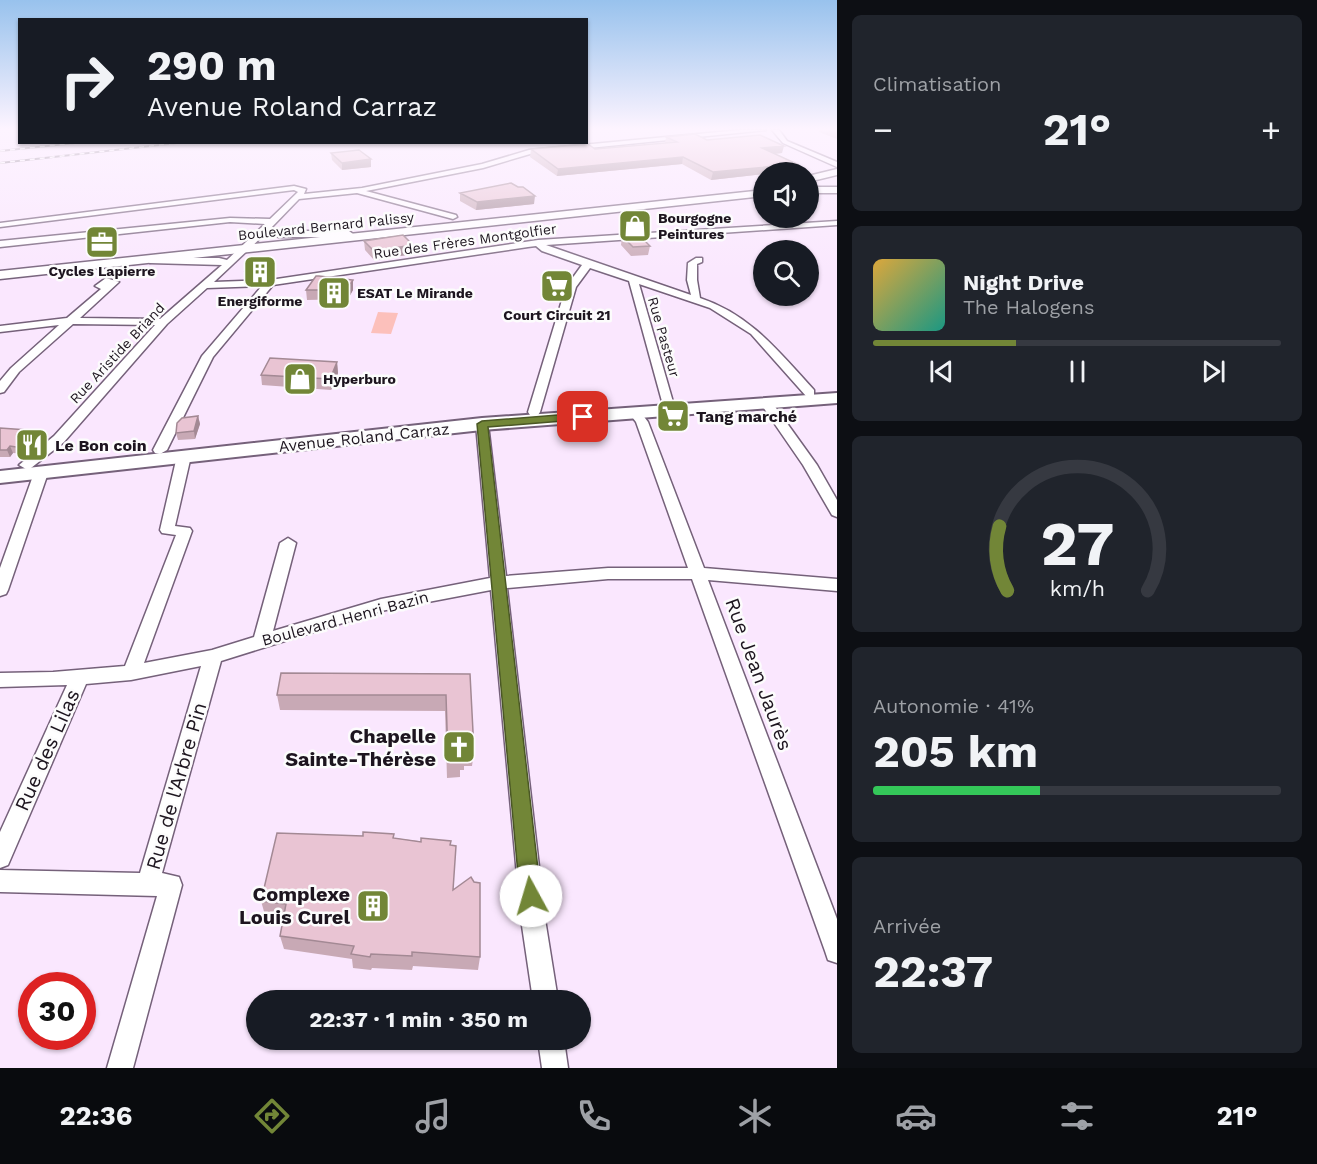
<!DOCTYPE html>
<html lang="fr">
<meta charset="utf-8">
<style>
body{margin:0;font-family:"Work Sans",sans-serif;background:#20242c;color:#f1f3f6;height:100vh;display:flex;flex-direction:column;font-size:22px;white-space:nowrap}
*{box-sizing:border-box;margin:0}
p{font-size:20px;color:#9ea1a6}
.icon{flex:none;width:33px;height:33px;fill:none;stroke:currentColor;stroke-width:2;stroke-linecap:round;stroke-linejoin:round}
.map{position:relative;flex:1;overflow:hidden}
.details{display:flex;flex-direction:column;gap:15px;padding:15px;background:#0d0f14;width:480px}
.details>*{flex:none}
.banner{position:absolute;left:18px;top:18px;width:570px;height:126px;border-radius:0px;box-shadow:0 2px 4px #0004;background:#171b24;color:#f1f3f6;overflow:hidden}
.tools{position:absolute;left:753px;top:162px;display:grid;gap:12px}
.tools a{display:grid;place-items:center;width:66px;height:66px;border-radius:50%;background:#171b24;box-shadow:0 2px 4px #0004;font-size:30px}
.speed{position:absolute;left:18px;top:972px;display:flex;gap:12px;font-size:30px;font-weight:700;text-align:center}
.speed>*{display:grid;place-content:center;width:78px;height:78px;border-radius:50%;background:#171b24;box-shadow:0 2px 4px #0004;line-height:1}
.speed .limit{border:9px solid #d22;background:#fff;color:#111}
.pin{position:absolute;display:grid;place-items:center;width:51px;height:51px;color:#fff;margin:-26px;border-radius:12px;box-shadow:0 3px 9px #0006}
.me{position:absolute;width:66px;margin:-33px;rotate:354deg;stroke-linejoin:round;filter:drop-shadow(0 0 4px #0008)}
.turn{display:flex;align-items:center;gap:21px;height:126px;padding:0 30px;font-size:27px}
.turn .icon{width:78px;height:78px;stroke-width:2.5}
.turn b{display:block;font-size:42px;line-height:51px}
.big{font-size:45px;font-weight:700;line-height:1.1}
.details .card{flex:1;display:flex;flex-direction:column;justify-content:center;gap:9px;min-width:0;padding:0 21px;border-radius:9px;background:#20242c}
.details .dial{align-items:center;gap:0}
.dial svg{height:156px;overflow:visible;fill:none;stroke:#363941;stroke-width:7;stroke-linecap:round;text-anchor:middle}
.dial text{fill:#f1f3f6;stroke:none}
.song{display:flex;align-items:center;gap:18px}
.cover{width:72px;height:72px;border-radius:9px;background:linear-gradient(135deg,hsl(40 70% 55%),hsl(170 70% 35%))}
.played{height:6px;border-radius:3px;background:linear-gradient(90deg,#728637 35%,#363941 35%)}
.keys{display:flex;justify-content:space-around;direction:ltr}
.heat{display:flex;justify-content:space-between;align-items:center;font-size:33px;direction:ltr}
.charge{height:9px;border-radius:4px;background:linear-gradient(90deg,#34c759 41%,#363941 0)}
.trip{position:absolute;left:246px;top:990px;width:345px;height:60px;border-radius:30px;background:#171b24;box-shadow:0 2px 4px #0004;font-weight:700;line-height:60px;text-align:center}
.tabs{display:flex;height:96px;justify-content:space-around;align-items:center;background:#090b0e;color:#9ea1a6}
.tabs .icon{width:42px;height:42px}
.tabs .active{color:#728637}
.tabs b{font-size:27px;color:#f1f3f6}
main{display:flex;flex:1;min-height:0}
.map>svg:first-child{display:block}
.green{fill:#fcc0bb}
.lines{fill:none;stroke-linecap:round;stroke-linejoin:round}
.street-casing{stroke:#75617a;stroke-width:3}
.secondary-casing{stroke:#75617a;stroke-width:3}
.primary-casing{stroke:#75617a;stroke-width:4}
.street{fill:#fff;fill-rule:evenodd}
.secondary{fill:#fff;fill-rule:evenodd}
.primary{fill:#fff;fill-rule:evenodd}
.rail-casing{stroke:#6c606e;stroke-width:2}
.rail{stroke:#fcfcfc;stroke-width:1.5;stroke-dasharray:5;stroke-linecap:butt}
.wall{fill:#c8a9b5}
.shaded-wall{fill:#a38994}
.building{fill:#e9c4d3;stroke:#a38994;stroke-width:1.5}
.route{fill:#728637;stroke:#4a5724;stroke-width:1.5}
.labels{text-anchor:middle;stroke-width:5;stroke-linejoin:round;paint-order:stroke}
.far-poi-label{font-size:14px;font-weight:bold;fill:#1d151f;stroke:#fcfcfc;text-anchor:start}
.far-street-label{font-size:14px;fill:#1d151f;stroke:#fcfcfc}
.poi-label{font-size:16px;font-weight:bold;fill:#1d151f;stroke:#fcfcfc;text-anchor:start}
.street-label{font-size:16px;fill:#1d151f;stroke:#fcfcfc}
.near-street-label{font-size:20px;fill:#1d151f;stroke:#fcfcfc}
.near-poi-label{font-size:20px;font-weight:bold;fill:#1d151f;stroke:#fcfcfc;text-anchor:end}
</style>
<main>
<div class="map">
<svg width="837" height="1068" viewBox="0 0 837 1068">
<rect width="100%" height="100%" fill="#fae7fe"/>
<path class="green" d="M378,312L398,313L391,334L371,333Z"/>
<g class="lines">
<defs>
<path id="street" d="M740,130H766L530,154L483,168L366,191L456,215L457,217L453,219L357,193L299,199L270,229L279,231H349L353,234L349,237H279L266,233L214,282L270,280L538,240L837,221V225L546,245L691,295L687,280L688,263L696,258H702V262L697,264V280L700,298C751,315 779,352 814,390V396H806L751,334L710,308L639,284L673,402L667,406L663,405L629,281L590,268L576,287L540,412L538,415H530L528,412L566,287L582,265L542,251L536,246L528,247L273,285L213,357L167,450L160,454L155,453L153,450L202,356L262,286L207,288L167,324L64,442L31,468L26,469L19,465L54,436L155,325L73,324L19,372L4,392L0,393V381L11,368L59,325L0,332V326L67,318L101,289L95,286L106,278L119,282L80,318L160,319L222,265L150,263L145,260L147,258H219L227,260L265,224L230,222L0,247V241L230,218L270,219L298,192L294,190L0,227V223L294,186L306,189L304,194L362,188L482,164L529,150Z
M772,130H779L787,141L837,162V167L783,143Z
M767,400L771,401L817,465L837,500V517L832,515L803,465L761,404Z
M635,409L639,410L648,422L704,568L837,579V591L708,580L837,919V963L828,960L825,951L692,579H608L507,588L545,919L558,1000H533L521,919L491,590L381,611L221,661L162,873L179,877L182,885L133,1068H107L157,896L0,892V870L140,873L201,666L131,680L86,684L8,865L0,868V832L67,685L0,687V673L53,672L125,666L176,535L162,533L160,530L177,456L184,452L191,456L175,526L190,528L192,531L144,663L212,650L254,637L280,543L288,538L296,543L273,631L381,599L490,578L476,424L482,420L488,424L506,576L608,568H688L636,422L629,413Z
M41,469L48,473L8,590L6,594L0,596V568L34,473Z
M538,1040H564L568,1068H542Z"/>
<path id="secondary" d="M837,169V175L808,182V176Z
M808,187H837V193H808Z
M764,190V196L0,279V271Z"/>
<path id="primary" d="M837,393V403L482,430L0,483V471L482,418Z"/>
</defs>
<use href="#street" class="street-casing"/>
<use href="#secondary" class="secondary-casing"/>
<use href="#primary" class="primary-casing"/>
<use href="#street" class="street"/>
<use href="#secondary" class="secondary"/>
<use href="#primary" class="primary"/>
<defs>
<path id="rail" d="M0,151L85,142
M0,163L186,142"/>
</defs>
<use href="#rail" class="rail-casing"/>
<use href="#rail" class="rail"/>
</g>
<path class="wall" d="M819,130H837V139L819,132Z
M666,137L707,140L782,153L775,154L797,164L795,171L782,172H764V174L711,180L682,164L557,176L530,157L531,149H595L665,143Z
M331,153L371,159V167L342,170L332,160Z
M460,193L534,204L476,210L460,201Z
M622,236L650,246L648,255L631,256L621,245Z
M364,241L413,254L374,260L365,250Z
M272,269L265,278L246,277L245,271Z
M353,280V290L348,299L307,300L306,290Z
M337,362L338,373L331,390L262,385L261,375Z
M198,416L200,424L195,439L178,440L176,433Z
M0,428L41,431L45,441L26,454L13,453L10,457H0Z
M470,674L474,751L472,766H464V770H460V777L447,778L445,711L280,710L277,695Z
M394,834V838L451,845L453,890L480,957L478,970L413,966L412,970L372,968L371,970L353,968L352,959L284,949L280,936L284,917L265,915L261,901L363,836Z"/>
<path class="shaded-wall" d="M784,146L782,153L760,155L762,148Z
M683,157L682,164L557,176L558,169Z
M371,159V167L342,170V163Z
M797,164L795,171L782,172H764V174L711,180L713,172Z
M535,196L534,204L476,210L477,202Z
M413,245V254L374,260V251Z
M272,263V269L265,278L264,272Z
M353,280V290L348,299L347,290Z
M337,362L338,373L331,390L330,379Z
M198,416L200,424L195,439L194,431Z
M41,431L45,441L26,454L23,448Z
M10,446L13,453L10,457L7,450Z"/>
<path class="building" d="M695,134L707,140L760,135L784,146L762,148L797,164L713,172L683,157L558,169L531,149L588,144L595,149L677,142L666,137Z
M359,150L371,159L342,163L331,153Z
M511,183L518,187H523L535,196L477,202L460,193Z
M403,235L413,245L374,251L364,241Z
M639,235L650,246L633,247L622,236Z
M252,261L272,263L264,272L245,271Z
M316,276H319L353,280L347,290H306Z
M270,358L337,362L330,379L261,375Z
M198,416L194,431L176,433L177,423L182,418Z
M0,428L41,431L39,434H42L23,448L10,446L7,450H0Z
M281,673L470,674L474,751H465V755H461V762H448L446,695H277Z
M363,832L394,834L393,838L421,842V838L451,841L450,845L456,846L453,890L471,877L474,882L480,883V957L412,952V956L371,954L370,957L351,954L354,946L280,936L286,904L261,901L277,833L363,836Z"/>
<linearGradient id="sky" x2="0" y2="1"><stop stop-color="#98c2ed"/><stop offset="0.46" stop-color="#fdf4ff"/><stop offset="1" stop-color="#fdf4ff" stop-opacity="0"/></linearGradient>
<rect width="837" height="280" fill="url(#sky)"/>
<path class="route" d="M583,413L587,414V419L488,427L541,896L538,903L531,907L523,903L520,896L477,424L482,421Z"/>
<defs>
<symbol id="shop-square" viewBox="-11 -11 22 22"><rect x="-9" y="-9" width="18" height="18" rx="4" fill="#728637" stroke="#fcfcfc"/><path d="M-5-2.5h2.3a2.7 3.5 0 0 1 5.4 0H5L5.5 6h-11ZM-1.5-2.5h3a1.5 2.3 0 0 0-3 0Z" fill="#fff"/></symbol>
<symbol id="office-square" viewBox="-11 -11 22 22"><rect x="-9" y="-9" width="18" height="18" rx="4" fill="#728637" stroke="#fcfcfc"/><path d="M-6-3h4V-5.5h4V-3h4V5H-6ZM-1-4.5V-3h2v-1.5ZM-6 0V1H6V0Z" fill="#fff"/></symbol>
<symbol id="building-square" viewBox="-11 -11 22 22"><rect x="-9" y="-9" width="18" height="18" rx="4" fill="#728637" stroke="#fcfcfc"/><path d="M-4-6H4V6H1V3H-1V6H-4ZM-2.5-4.3h1.7v1.8h-1.7ZM.8-4.3h1.7v1.8H.8ZM-2.5-1h1.7V.8h-1.7ZM.8-1h1.7V.8H.8Z" fill="#fff"/></symbol>
<symbol id="supermarket-square" viewBox="-11 -11 22 22"><rect x="-9" y="-9" width="18" height="18" rx="4" fill="#728637" stroke="#fcfcfc"/><path d="M-6-5.5h2.5l.6 2H6L4.5 2H-2.5L-4.4-4H-6ZM-1.5 3.2a1.3 1.3 0 1 0 .1 0ZM3 3.2a1.3 1.3 0 1 0 .1 0Z" fill="#fff"/></symbol>
<symbol id="restaurant-square" viewBox="-11 -11 22 22"><rect x="-9" y="-9" width="18" height="18" rx="4" fill="#728637" stroke="#fcfcfc"/><path d="M-5-6h1v4h1v-4h1v4h1v-4h1v5L-1.5 .5V6h-2V.5L-5-1ZM5-6V6H3V1.5H1.5Q1.5-4 5-6Z" fill="#fff"/></symbol>
<symbol id="church-square" viewBox="-11 -11 22 22"><rect x="-9" y="-9" width="18" height="18" rx="4" fill="#728637" stroke="#fcfcfc"/><path d="M-1.2-6h2.4v3.5h3.3v2.4h-3.3V6h-2.4V-.1h-3.3v-2.4h3.3Z" fill="#fff"/></symbol>
</defs>
<g fill-rule="evenodd">
<use href="#shop-square" x="616" y="207" width="38" height="38"/>
<use href="#office-square" x="83" y="223" width="38" height="38"/>
<use href="#building-square" x="241" y="253" width="38" height="38"/>
<use href="#supermarket-square" x="538" y="267" width="38" height="38"/>
<use href="#building-square" x="315" y="274" width="38" height="38"/>
<use href="#shop-square" x="281" y="360" width="38" height="38"/>
<use href="#supermarket-square" x="654" y="397" width="38" height="38"/>
<use href="#restaurant-square" x="13" y="426" width="38" height="38"/>
<use href="#church-square" x="440" y="728" width="38" height="38"/>
<use href="#building-square" x="354" y="887" width="38" height="38"/>
</g>
<g class="labels">
<g class="far-poi-label">
<text x="658" y="223">Bourgogne<tspan x="658" dy="16">Peintures</tspan></text>
<text x="102" y="276" text-anchor="middle">Cycles Lapierre</text>
<text x="357" y="298">ESAT Le Mirande</text>
<text x="260" y="306" text-anchor="middle">Energiforme</text>
<text x="557" y="320" text-anchor="middle">Court Circuit 21</text>
<text x="323" y="384">Hyperburo</text>
</g>
<g class="far-street-label">
<text transform="translate(326 226) rotate(-6)" y="5">Boulevard Bernard Palissy</text>
<text transform="translate(465 241) rotate(-8)" y="5">Rue des Frères Montgolfier</text>
<text transform="translate(664 337) rotate(74)" y="5">Rue Pasteur</text>
<text transform="translate(117 353) rotate(-47)" y="5">Rue Aristide Briand</text>
</g>
<g class="poi-label">
<text x="696" y="422">Tang marché</text>
<text x="55" y="451">Le Bon coin</text>
</g>
<g class="street-label">
<text transform="translate(364 437) rotate(-6)" y="6">Avenue Roland Carraz</text>
<text transform="translate(345 618) rotate(-15)" y="6">Boulevard Henri Bazin</text>
</g>
<g class="near-street-label">
<text transform="translate(759 674) rotate(70)" y="7">Rue Jean Jaurès</text>
<text transform="translate(47 750) rotate(-66)" y="7">Rue des Lilas</text>
<text transform="translate(176 786) rotate(-74)" y="7">Rue de l'Arbre Pin</text>
</g>
<g class="near-poi-label">
<text x="436" y="743">Chapelle<tspan x="436" dy="23">Sainte-Thérèse</tspan></text>
<text x="350" y="901">Complexe<tspan x="350" dy="23">Louis Curel</tspan></text>
</g>
</g>
</svg>
<div class="tools">
<a><svg class="icon" aria-label="sound" viewBox="0 0 24 24"><path d="M4 9h4l5-4v14l-5-4H4zM17 9q2 3 0 6"/></svg></a>
<a><svg class="icon" aria-label="search" viewBox="0 0 24 24"><circle cx="10" cy="10" r="6"/><path d="M15 15l6 6"/></svg></a>
</div>
<div class="speed"><div class="limit">30</div></div>
<div class="pin" style="left:583px;top:417px;background:#d93025"><svg class="icon" aria-label="arrive" viewBox="0 0 24 24"><path d="M6 21V4h12l-3 4 3 4H6"/></svg></div>
<svg class="me" style="left:531px;top:896px" viewBox="-20 -20 40 40"><circle r="19" fill="#fff"/><path d="M0-13L10 11 0 6-10 11z" fill="#728637"/></svg>
<div class="trip">22:37 · 1 min · 350 m</div>
<div class="banner">
<div class="turn"><svg class="icon" aria-label="right" viewBox="0 0 24 24"><path d="M7 20v-9h11M14 6l5 5-5 5"/></svg><div><b>290 m</b>Avenue Roland Carraz</div></div>
</div>
</div>
<section class="details">
<div class="card"><p>Climatisation</p>
<div class="heat"><a>−</a><b class="big">21°</b><a>+</a></div>
</div>
<div class="card">
<div class="song"><i class="cover"></i><div><b>Night Drive</b><p>The Halogens</p></div></div>
<div class="played"></div>
<div class="keys"><svg class="icon" aria-label="previous" viewBox="0 0 24 24"><path d="M18 5L8 12l10 7zM5 5v14"/></svg><svg class="icon" aria-label="pause" viewBox="0 0 24 24"><path d="M8 5v14M16 5v14"/></svg><svg class="icon" aria-label="next" viewBox="0 0 24 24"><path d="M6 5l10 7-10 7zM19 5v14"/></svg></div>
</div>
<div class="card dial"><svg viewBox="0 0 100 80">
<path d="M14 69A42 42 0 1 1 86 69"/>
<path d="M14 69A42 42 0 0 1 10 36" stroke="#728637"/>
<text x="50" y="56" font-size="32" font-weight="700">27</text>
<text x="50" y="72" font-size="11">km/h</text>
</svg></div>
<div class="card"><p>Autonomie · 41%</p><b class="big">205 km</b><div class="charge"></div></div>
<div class="card"><p>Arrivée</p><b class="big">22:37</b></div>
</section>
</main>
<nav class="tabs">
<b>22:36</b>
<svg class="icon active" aria-label="directions" viewBox="0 0 24 24"><path d="M12 3l9 9-9 9-9-9zM9 14v-3h6M13 9l2 2-2 2"/></svg>
<svg class="icon" aria-label="music" viewBox="0 0 24 24"><path d="M9 18V5l10-2v13"/><circle cx="6" cy="18" r="3"/><circle cx="16" cy="16" r="3"/></svg>
<svg class="icon" aria-label="phone" viewBox="0 0 24 24"><path d="M5 4h4l2 5-3 2q2 4 5 5l2-3 5 2v4C11 20 4 13 5 4z"/></svg>
<svg class="icon" aria-label="climate" viewBox="0 0 24 24"><path d="M12 3v18M4 7l16 10M4 17L20 7"/></svg>
<svg class="icon" aria-label="car" viewBox="0 0 24 24"><path d="M5 17H2v-5l4-1 3-4h7l3 4 3 1v5h-3M9 17h6M6 11h13"/><circle cx="7" cy="17" r="2"/><circle cx="17" cy="17" r="2"/></svg>
<svg class="icon" aria-label="filters" viewBox="0 0 24 24"><path d="M4 7h16M4 17h16"/><circle cx="9" cy="7" r="2"/><circle cx="15" cy="17" r="2"/></svg>
<b>21°</b>
</nav>
